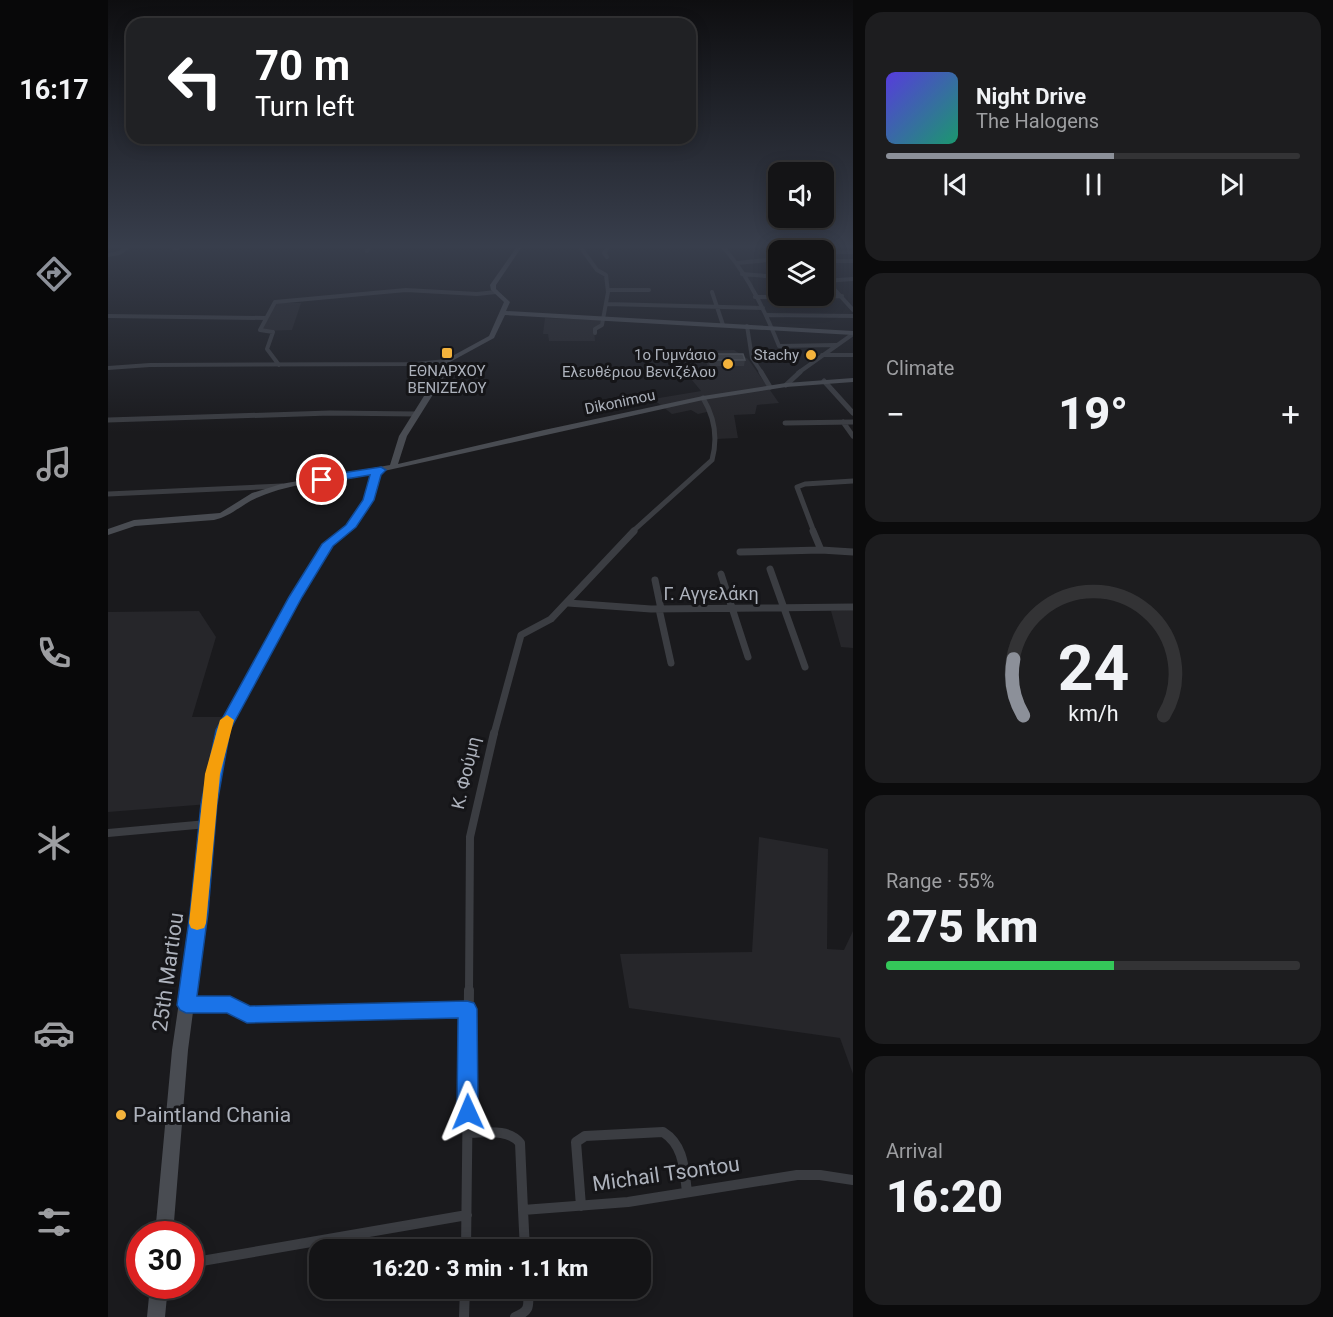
<!DOCTYPE html>
<meta charset="utf-8">
<style>
body{margin:0;font-family:Roboto,sans-serif;background:#1d1d1f;color:#f1f3f6;height:100vh;display:flex;flex-direction:column;font-size:22px;white-space:nowrap}
*{box-sizing:border-box;margin:0}
p{font-size:20px;color:#9d9ea1}
.icon{flex:none;width:33px;height:33px;fill:none;stroke:currentColor;stroke-width:2;stroke-linecap:round;stroke-linejoin:round}
.map{position:relative;flex:1;overflow:hidden}
.panel{display:flex;flex-direction:column;gap:12px;padding:12px;background:#0b0b0c;width:480px}
.panel>*{flex:none}
.banner{position:absolute;left:18px;top:18px;width:570px;height:126px;border-radius:18px;box-shadow:0 3px 15px #0003,0 0 0 2px #333335;background:#202124;color:#fff;overflow:hidden}
.controls{position:absolute;left:660px;top:162px;display:grid;gap:12px}
.controls a{display:grid;place-items:center;width:66px;height:66px;border-radius:12px;background:#141416;box-shadow:0 3px 15px #0003,0 0 0 2px #333335;font-size:30px}
.speed{position:absolute;left:18px;top:1221px;display:flex;gap:12px;font-size:30px;font-weight:700;text-align:center}
.speed>*{display:grid;place-content:center;width:78px;height:78px;border-radius:50%;background:#141416;box-shadow:0 3px 15px #0003,0 0 0 2px #333335;line-height:1}
.speed .limit{border:9px solid #d22;background:#fff;color:#111}
.pin{position:absolute;display:grid;place-items:center;width:51px;height:51px;color:#fff;margin:-26px;border:3px solid #fff;border-radius:50%;box-shadow:0 2px 6px #0007}
.me{position:absolute;width:66px;margin:-33px;rotate:359deg;stroke-linejoin:round;filter:drop-shadow(0 0 4px #0008)}
.turn{display:flex;align-items:center;gap:21px;height:126px;padding:0 30px;font-size:27px}
.turn .icon{width:78px;height:78px;stroke-width:2.5}
.turn b{display:block;font-size:42px;line-height:51px}
.big{font-size:45px;font-weight:800;line-height:1.1}
.panel .card{flex:1;display:flex;flex-direction:column;justify-content:center;gap:9px;min-width:0;padding:0 21px;border-radius:18px;background:#1d1d1f}
.panel .dial{align-items:center;gap:0}
.dial svg{height:156px;overflow:visible;fill:none;stroke:#333335;stroke-width:7;stroke-linecap:round;text-anchor:middle}
.dial text{fill:#f1f3f6;stroke:none}
.song{display:flex;align-items:center;gap:18px}
.cover{width:72px;height:72px;border-radius:9px;background:linear-gradient(135deg,hsl(250 70% 55%),hsl(160 70% 35%))}
.played{height:6px;border-radius:3px;background:linear-gradient(90deg,#8c9099 55%,#333335 55%)}
.keys{display:flex;justify-content:space-around;direction:ltr}
.heat{display:flex;justify-content:space-between;align-items:center;font-size:33px;direction:ltr}
.charge{height:9px;border-radius:4px;background:linear-gradient(90deg,#34c759 55%,#333335 0)}
.trip{position:absolute;left:201px;top:1239px;width:342px;height:60px;border-radius:18px;background:#141416;box-shadow:0 3px 15px #0003,0 0 0 2px #333335;font-weight:800;line-height:60px;text-align:center}
main{display:flex;flex:1;min-height:0}
.tab-bar{display:flex;flex-direction:column;width:108px;justify-content:space-around;align-items:center;background:#080809;color:#9d9ea1}
.tab-bar .icon{width:42px;height:42px}
.tab-bar .active{color:#8c9099}
.tab-bar b{font-size:27px;color:#f1f3f6}
.map>svg:first-child{display:block}
.built{fill:#26262a}
.lines{fill:none;stroke-linecap:round;stroke-linejoin:round}
.street-far4{stroke:#3b3d42;stroke-width:4}
.street-far3{stroke:#3b3d42;stroke-width:5}
.street-far2{stroke:#3b3d42;stroke-width:7}
.street-far1{stroke:#3b3d42;stroke-width:8}
.street{stroke:#3b3d42;stroke-width:10}
.secondary{fill:#494c52;fill-rule:evenodd}
.wall{fill:#333438}
.building{fill:#404246;stroke:#515459;stroke-width:1.5}
.route{fill:#1a73e8;stroke:#114b97;stroke-width:1.5}
.slow{fill:#f59e0b}
.poi-dot{fill:#f4b33c;stroke:#151518;stroke-width:2}
.labels{text-anchor:middle;stroke-width:6;stroke-linejoin:round;paint-order:stroke}
.far-poi-label{font-size:15px;fill:#adb2bc;stroke:#151518;text-anchor:end}
.far-street-label{font-size:15px;fill:#adb2bc;stroke:#151518}
.street-label{font-size:18px;fill:#adb2bc;stroke:#151518}
.near-street-label{font-size:21px;fill:#adb2bc;stroke:#151518}
.near-poi-label{font-size:21px;fill:#adb2bc;stroke:#151518;text-anchor:start}
</style>
<main>
<nav class="tab-bar">
<b>16:17</b>
<svg class="icon active" aria-label="directions" viewBox="0 0 24 24"><path d="M12 3l9 9-9 9-9-9zM9 14v-3h6M13 9l2 2-2 2"/></svg>
<svg class="icon" aria-label="music" viewBox="0 0 24 24"><path d="M9 18V5l10-2v13"/><circle cx="6" cy="18" r="3"/><circle cx="16" cy="16" r="3"/></svg>
<svg class="icon" aria-label="phone" viewBox="0 0 24 24"><path d="M5 4h4l2 5-3 2q2 4 5 5l2-3 5 2v4C11 20 4 13 5 4z"/></svg>
<svg class="icon" aria-label="climate" viewBox="0 0 24 24"><path d="M12 3v18M4 7l16 10M4 17L20 7"/></svg>
<svg class="icon" aria-label="car" viewBox="0 0 24 24"><path d="M5 17H2v-5l4-1 3-4h7l3 4 3 1v5h-3M9 17h6M6 11h13"/><circle cx="7" cy="17" r="2"/><circle cx="17" cy="17" r="2"/></svg>
<svg class="icon" aria-label="filters" viewBox="0 0 24 24"><path d="M4 7h16M4 17h16"/><circle cx="9" cy="7" r="2"/><circle cx="15" cy="17" r="2"/></svg>
</nav>
<div class="map">
<svg width="745" height="1317" viewBox="0 0 745 1317">
<rect width="100%" height="100%" fill="#1a1a1d"/>
<path class="built" d="M165,303H193L184,330L153,331Z
M437,318L495,320L493,326L486,330L487,341H441L440,334H435Z
M626,350L640,359L671,403L649,405L647,414L626,415L630,438L608,439L603,411L590,414L583,410L564,414L545,399L593,391L574,368H600L595,351Z
M745,610V648L733,647L723,611Z
M91,611L108,637L84,717H120L101,804L0,812V612Z
M651,837L720,849L719,949L736,950L745,931V1074L732,1038L521,1008L512,954L644,952Z"/>
<g class="lines">
<path class="street-far4" d="M66,248H70
M473,248L489,270L498,275L500,292L494,325L487,329V333
M616,248C641,277 657,311 671,346L728,345
M259,251L261,248
M716,252H745
M0,255L11,253L19,248
M499,257L496,253L500,248
M716,261H745
M629,263L670,259
M634,274L670,277
M716,281L745,279
M500,290H541
M716,290H727L745,310
M604,292L615,325
M647,297L734,296
M499,304L655,308
M659,315L745,316
M0,316L157,318
M639,326L644,358L654,373
M714,355H745
M171,365L159,349L165,332L152,330L167,302L298,290L369,294L388,292
M0,368L42,365L307,364L339,361
M690,373L745,334"/>
<path class="street-far3" d="M653,372L662,387
M716,381L745,413
M678,385L692,372
M0,420L222,413L309,414
M735,422L745,436
M677,423L745,422
M0,494L174,486
M524,532L604,460C610,438 607,418 595,398
M706,532L689,487L697,484L745,481"/>
<path class="street-far2" d="M705,531L713,550
M632,552L713,550L745,552
M662,569L697,667
M613,574L640,657
M547,580L553,609
M460,603L543,609L745,607
M551,609L563,663
M386,734L413,635L443,619L526,531"/>
<path class="street-far1" d="M0,833L99,824
M361,991L362,837L386,733"/>
<path class="street" d="M78,1004H122L139,1015L359,1009
M360,1133C377,1133 400,1128 412,1143L415,1210
M473,1206L468,1142L477,1136L555,1132C576,1145 576,1169 579,1192
M358,1250L361,990
M417,1250L415,1210L520,1202L689,1175H712L745,1180
M82,1263L359,1215
M356,1317L357,1288
M407,1317C424,1310 420,1305 420,1288"/>
<path class="secondary" d="M408,248H413L388,285V289L402,302L398,311L745,331V335L397,315L386,338L342,362L334,380L299,436L290,464L436,430L595,396L678,383L745,378V382L678,387L595,400L276,471L272,475L265,500L247,527L223,546L192,597L121,730L107,804L98,913L80,1050L65,1234H47L64,1050L84,913L95,804L109,730L182,597L215,544L240,525L257,500L264,473C229,479 183,483 151,497C135,503 124,516 106,520L27,526L0,535V529L26,520L112,513L144,493L173,484L282,465L291,436L326,380L337,360L381,336L396,302L383,290L382,285Z
M42,1286H60L57,1317H39Z"/>
</g>
<path class="wall" d="M601,354L637,360L636,366H602L600,360Z"/>
<path class="building" d="M601,354H635L637,360H603Z"/>
<linearGradient id="sky" x2="0" y2="1"><stop stop-color="#0e0e10"/><stop offset="0.57" stop-color="#383e4c"/><stop offset="1" stop-color="#383e4c" stop-opacity="0"/></linearGradient>
<rect width="745" height="432" fill="url(#sky)"/>
<path class="route" d="M273,467L278,470L273,475L266,500L248,527L225,546L194,597L122,730L109,804L100,913L89,996H122L142,1006L359,1001L366,1003L369,1009L370,1112L367,1119L360,1122L352,1119L349,1112L350,1018L139,1023L119,1013H78L72,1010L69,1005L82,913L93,804L108,730L181,597L214,544L238,525L255,500L262,475L214,483L209,480L214,476Z"/>
<path class="slow" d="M119,715L126,720L112,774L98,923L96,928L89,930L83,928L81,923L97,774L112,720Z"/>
<g class="poi-dot">
<rect x="333" y="347" width="12" height="12" rx="3"/>
<circle cx="703" cy="355" r="6"/>
<circle cx="620" cy="364" r="6"/>
<circle cx="13" cy="1115" r="6"/>
</g>
<g class="labels">
<g class="far-poi-label">
<text x="608" y="360">1ο Γυμνάσιο<tspan x="608" dy="17">Ελευθέριου Βενιζέλου</tspan></text>
<text x="691" y="360">Stachy</text>
<text x="339" y="376" text-anchor="middle">ΕΘΝΑΡΧΟΥ<tspan x="339" dy="17">ΒΕΝΙΖΕΛΟΥ</tspan></text>
</g>
<g class="far-street-label">
<text transform="translate(512 402) rotate(-12)" y="5">Dikonimou</text>
</g>
<g class="street-label">
<text x="603" y="600">Γ. Αγγελάκη</text>
<text transform="translate(358 773) rotate(-77)" y="6">Κ. Φούμη</text>
</g>
<g class="near-street-label">
<text transform="translate(60 972) rotate(-82)" y="7">25th Martiou</text>
<text transform="translate(558 1174) rotate(-8)" y="7">Michail Tsontou</text>
</g>
<g class="near-poi-label">
<text x="25" y="1122">Paintland Chania</text>
</g>
</g>
</svg>
<div class="controls">
<a><svg class="icon" aria-label="sound" viewBox="0 0 24 24"><path d="M4 9h4l5-4v14l-5-4H4zM17 9q2 3 0 6"/></svg></a>
<a><svg class="icon" aria-label="layers" viewBox="0 0 24 24"><path d="M12 4l9 5-9 5-9-5zM3 14l9 5 9-5"/></svg></a>
</div>
<div class="speed"><div class="limit">30</div></div>
<div class="pin" style="left:214px;top:480px;background:#d93025"><svg class="icon" aria-label="arrive" viewBox="0 0 24 24"><path d="M6 21V4h12l-3 4 3 4H6"/></svg></div>
<svg class="me" style="left:360px;top:1112px" viewBox="-20 -20 40 40"><path d="M0-17L14 15 0 8-14 15z" fill="#1a73e8" stroke="#fff" stroke-width="4"/></svg>
<div class="trip">16:20 · 3 min · 1.1 km</div>
<div class="banner">
<div class="turn"><svg class="icon" aria-label="left" viewBox="0 0 24 24"><path d="M17 20v-9H6M10 6l-5 5 5 5"/></svg><div><b>70 m</b>Turn left</div></div>
</div>
</div>
<section class="panel">
<div class="card">
<div class="song"><i class="cover"></i><div><b>Night Drive</b><p>The Halogens</p></div></div>
<div class="played"></div>
<div class="keys"><svg class="icon" aria-label="previous" viewBox="0 0 24 24"><path d="M18 5L8 12l10 7zM5 5v14"/></svg><svg class="icon" aria-label="pause" viewBox="0 0 24 24"><path d="M8 5v14M16 5v14"/></svg><svg class="icon" aria-label="next" viewBox="0 0 24 24"><path d="M6 5l10 7-10 7zM19 5v14"/></svg></div>
</div>
<div class="card"><p>Climate</p>
<div class="heat"><a>−</a><b class="big">19°</b><a>+</a></div>
</div>
<div class="card dial"><svg viewBox="0 0 100 80">
<path d="M14 69A42 42 0 1 1 86 69"/>
<path d="M14 69A42 42 0 0 1 9 40" stroke="#8c9099"/>
<text x="50" y="56" font-size="32" font-weight="700">24</text>
<text x="50" y="72" font-size="11">km/h</text>
</svg></div>
<div class="card"><p>Range · 55%</p><b class="big">275 km</b><div class="charge"></div></div>
<div class="card"><p>Arrival</p><b class="big">16:20</b></div>
</section>
</main>
